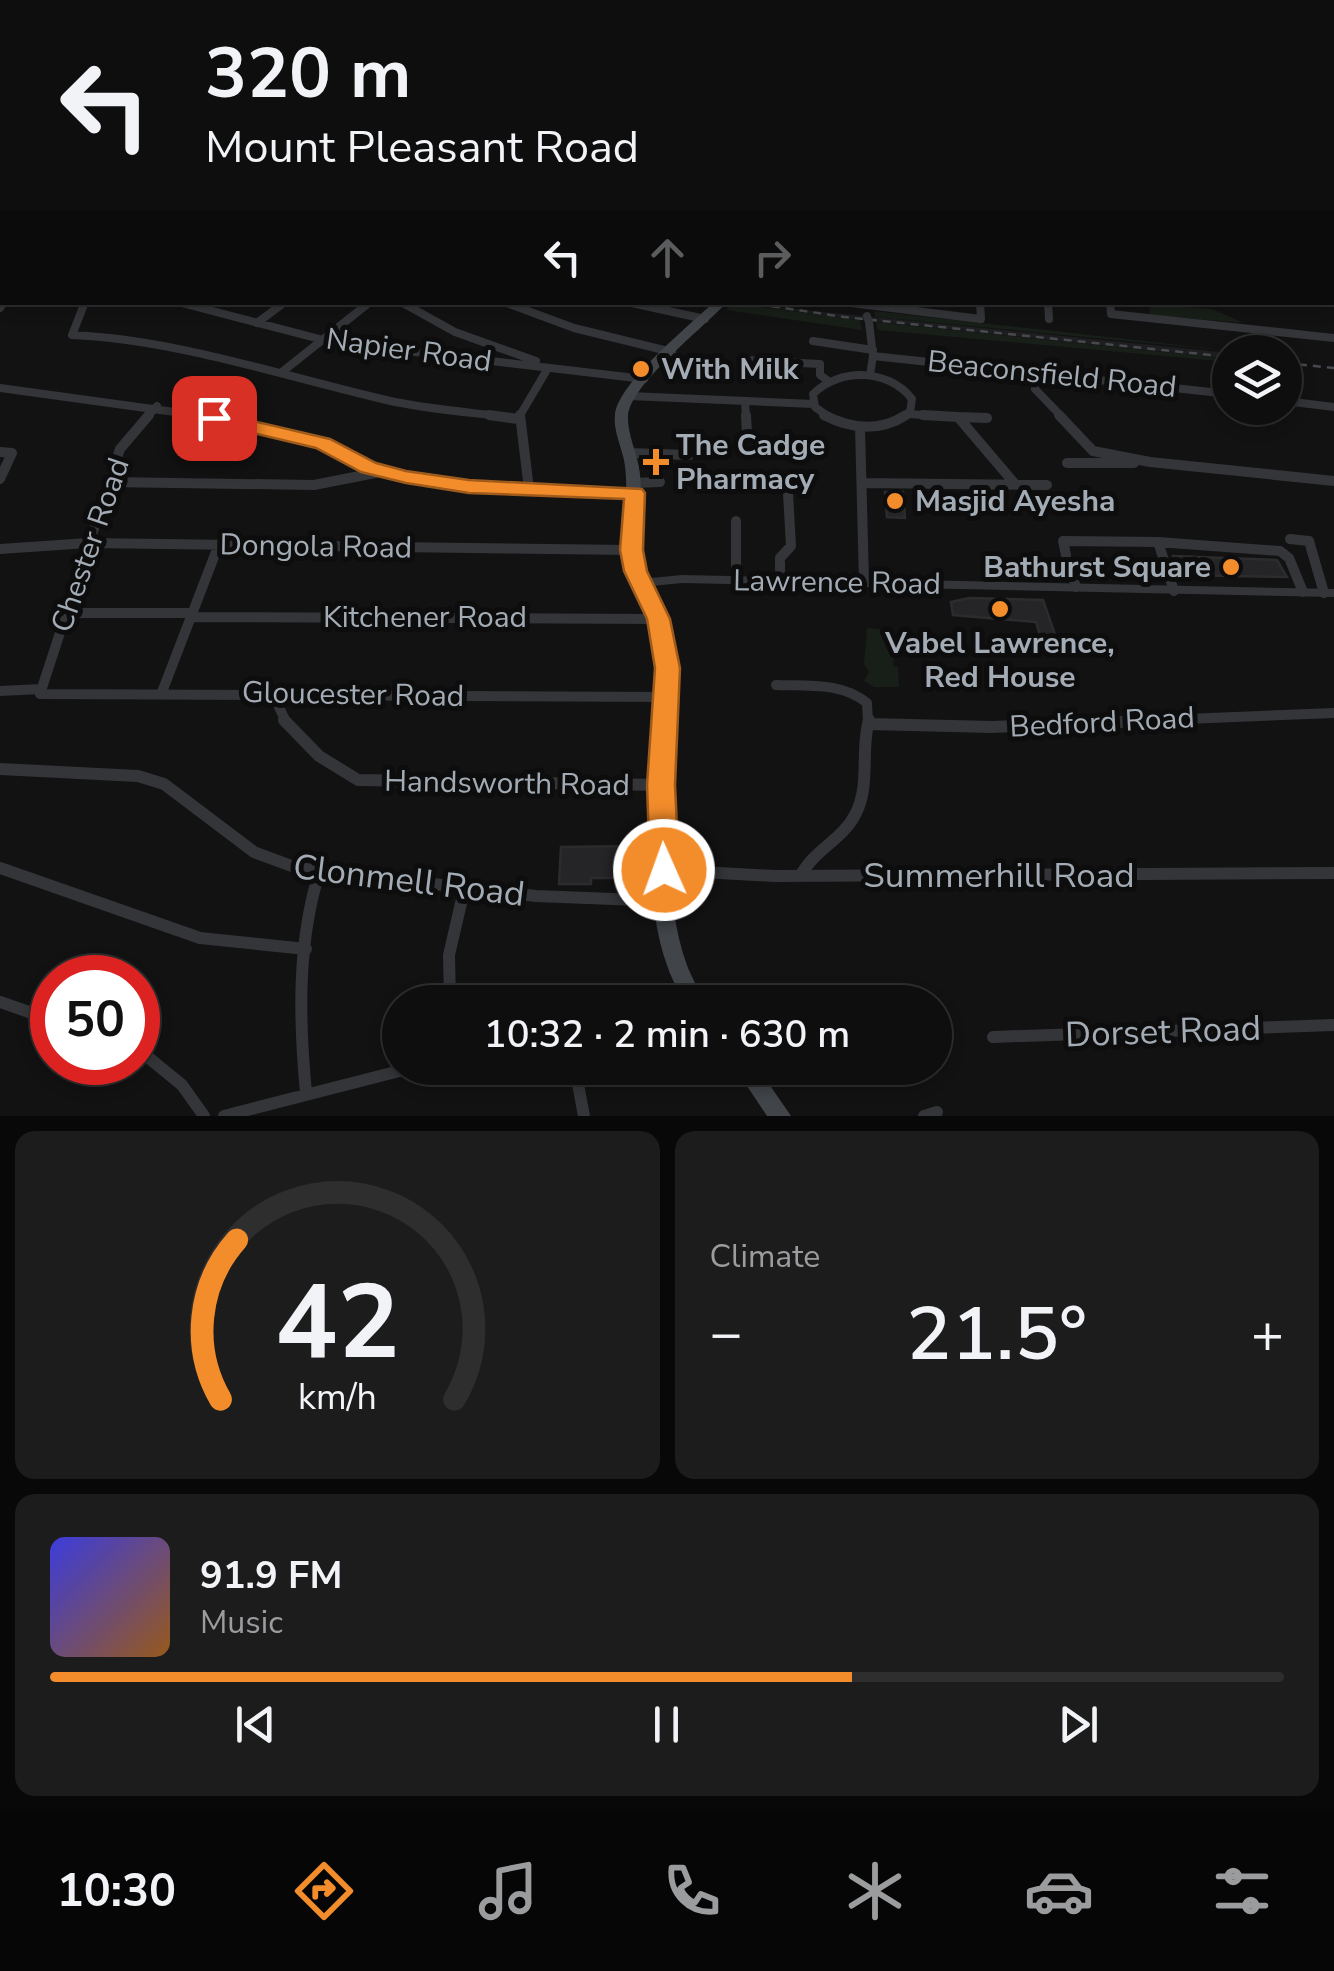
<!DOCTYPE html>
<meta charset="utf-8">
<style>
body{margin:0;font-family:"Nunito Sans",sans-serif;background:#1c1c1c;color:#f1f3f6;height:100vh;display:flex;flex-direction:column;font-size:38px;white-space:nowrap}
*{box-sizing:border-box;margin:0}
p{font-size:32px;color:#9b9c9e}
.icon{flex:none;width:55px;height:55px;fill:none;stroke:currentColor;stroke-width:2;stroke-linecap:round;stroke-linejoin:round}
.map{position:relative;height:1116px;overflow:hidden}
.details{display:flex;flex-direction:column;gap:15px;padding:15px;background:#080808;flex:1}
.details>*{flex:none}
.guide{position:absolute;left:0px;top:0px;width:1335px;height:305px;box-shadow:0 5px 15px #0003,0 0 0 2px #2e2e2e;background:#0e0e0e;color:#f1f3f6;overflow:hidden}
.buttons{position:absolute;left:1212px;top:335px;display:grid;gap:20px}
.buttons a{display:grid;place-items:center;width:90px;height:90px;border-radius:50%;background:#0e0e0e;box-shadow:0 5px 15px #0003,0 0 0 2px #2e2e2e;font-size:50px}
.speed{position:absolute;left:30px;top:955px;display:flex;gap:20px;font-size:50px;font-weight:700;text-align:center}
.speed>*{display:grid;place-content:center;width:130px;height:130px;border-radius:50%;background:#0e0e0e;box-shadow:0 5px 15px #0003,0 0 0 2px #2e2e2e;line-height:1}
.speed .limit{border:15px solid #d22;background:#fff;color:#111}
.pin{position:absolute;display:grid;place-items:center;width:85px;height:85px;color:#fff;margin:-42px;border-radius:20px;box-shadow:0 5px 15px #0006}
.me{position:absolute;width:110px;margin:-55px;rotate:358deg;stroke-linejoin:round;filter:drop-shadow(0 0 8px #0008)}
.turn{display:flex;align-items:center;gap:35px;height:210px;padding:0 40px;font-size:45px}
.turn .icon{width:130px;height:130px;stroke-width:2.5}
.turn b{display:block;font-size:70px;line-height:85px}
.lanes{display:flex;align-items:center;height:95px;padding:0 40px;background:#0003;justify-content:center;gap:50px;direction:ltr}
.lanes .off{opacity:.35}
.big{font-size:75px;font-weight:600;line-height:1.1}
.details .widget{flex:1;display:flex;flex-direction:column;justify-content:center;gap:15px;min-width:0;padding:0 35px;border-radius:20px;background:#1c1c1c}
.details .dial{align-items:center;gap:0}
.dial svg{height:260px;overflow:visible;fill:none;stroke:#2e2e2e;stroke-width:7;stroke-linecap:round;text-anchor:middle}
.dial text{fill:#f1f3f6;stroke:none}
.song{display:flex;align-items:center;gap:30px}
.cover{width:120px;height:120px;border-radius:15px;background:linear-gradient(135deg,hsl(240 70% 55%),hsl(30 70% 35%))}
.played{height:10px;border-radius:5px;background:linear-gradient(90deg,#f38c2a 65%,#2e2e2e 65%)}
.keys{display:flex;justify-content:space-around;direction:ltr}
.heat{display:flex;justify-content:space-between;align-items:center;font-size:55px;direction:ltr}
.details .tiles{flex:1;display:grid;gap:15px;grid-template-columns:1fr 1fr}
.widget:last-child{grid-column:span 2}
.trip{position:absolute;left:382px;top:985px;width:570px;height:100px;border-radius:50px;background:#0e0e0e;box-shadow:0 5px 15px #0003,0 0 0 2px #2e2e2e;font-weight:600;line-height:100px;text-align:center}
.tabs{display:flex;height:160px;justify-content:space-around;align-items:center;background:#060606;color:#9b9c9e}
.tabs .icon{width:70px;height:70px}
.tabs .active{color:#f38c2a}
.tabs b{font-size:45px;color:#f1f3f6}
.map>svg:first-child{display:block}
.built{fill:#1e1e20}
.green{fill:#181e18}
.building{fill:#252527;stroke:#2c2c2f;stroke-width:2.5}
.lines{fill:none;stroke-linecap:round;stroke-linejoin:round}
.minor-far3{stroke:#333538;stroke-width:6}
.minor-far2{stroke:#333538;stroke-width:8}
.minor-far1{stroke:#333538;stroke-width:10}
.minor{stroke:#333538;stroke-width:12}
.tertiary{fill:#333538;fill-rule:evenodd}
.secondary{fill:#414448;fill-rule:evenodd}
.primary{fill:#4f5257;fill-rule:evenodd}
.trunk{fill:#575a60;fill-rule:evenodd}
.rail{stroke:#46494d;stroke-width:2.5;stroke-dasharray:8 6;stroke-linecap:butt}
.minor-bridge{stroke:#333538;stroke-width:8}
.route{fill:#f38c2a;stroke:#9e5b1b;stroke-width:2.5}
.poi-dot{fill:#f38c2a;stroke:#0d0d0e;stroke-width:4}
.labels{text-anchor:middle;stroke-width:10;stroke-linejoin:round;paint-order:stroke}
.street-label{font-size:30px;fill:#a3abb4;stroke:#0d0d0e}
.poi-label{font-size:30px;font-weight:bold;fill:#a3abb4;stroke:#0d0d0e;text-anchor:start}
.near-street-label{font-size:35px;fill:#a3abb4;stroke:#0d0d0e}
</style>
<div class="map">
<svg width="1334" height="1116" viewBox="0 0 1334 1116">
<rect width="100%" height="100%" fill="#121213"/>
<path class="built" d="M979,0H1334V40L1332,2Z
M736,303L1230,353V359L853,319Z"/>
<path class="green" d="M732,303L860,320L862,330L726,310Z
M1149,303H1188V307L1212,309L1244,323L1150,315Z
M874,311L1243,352L875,317Z
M876,322L1230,359V362L878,330Z
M867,628L895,631L893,666L898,667L899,687H874L864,681L869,672L864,664Z"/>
<path class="building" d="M885,492H903L905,518L887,517Z
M1173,556L1277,560L1287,577L1180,575Z
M969,598L1043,600L1060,649L1007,653L1003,640L1041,639L1036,622L953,615L951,602Z
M637,846L645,848L648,878H591V884H559L561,847Z"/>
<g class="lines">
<path class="minor-far3" d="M11,0L24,2
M476,0L496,2
M628,0L649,2
M292,1L308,2
M73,2L77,0
M665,2L669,0"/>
<path class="minor-far2" d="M0,180L2,187
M1332,269L1334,287
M85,302L72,335C179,340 282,376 386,400C425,409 467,412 507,417
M178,302L331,342L644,379
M401,302L455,332L536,361
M504,302L574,328L672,352
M627,302L705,319
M843,302L981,319L980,302
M1048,302L1049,319
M1110,302L1111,314L1334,338
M0,308L4,302
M869,322L873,356L870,375
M257,323L285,302
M813,341L873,350
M873,356L1230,394
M745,360L820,364V375L827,380
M1034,371L1035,389L1062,417
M282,372L370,302
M0,388L211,417
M629,396L813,404
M1285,401L1334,407
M745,402L746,417
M908,414L958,417
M147,417L157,406
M519,417L548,368
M829,417L815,407L813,394C839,368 888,368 912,399L910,412L902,417
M958,417H970"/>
<path class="minor-far1" d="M149,415L120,449L40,694L666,697
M198,415L323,443L376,470L415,479L509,489L635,493
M489,415L518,419
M520,415L529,489
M746,415L747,434
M824,415C851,429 880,432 906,415
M923,415L958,417L1015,484
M1059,415L1093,451L1150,462L1334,481
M958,417L987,418
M860,427L864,582
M0,452L12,453L0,479
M628,453L689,455
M1067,463H1134
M109,482L314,485L380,472
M634,483L660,482
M862,483L1047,485
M736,521V580
M1290,539L1309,541L1324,593
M1158,542L1280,551L1289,558L1303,592
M0,549L88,543L631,550
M1066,555L1063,541L1158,542L1174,591
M1072,575L1076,587
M780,581V558L791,546L788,493
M67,613H191
M191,617L657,619
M776,685C807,686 842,682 867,703L868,722
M0,691L41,689
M162,692L219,544
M273,694L286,722
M1112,722L1334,713"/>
<path class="minor" d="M284,720L319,756L358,780L661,785
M869,724L992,727L1173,720
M0,769L138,776L164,784L254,852L297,868L536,896L665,901
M0,868L200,938L306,949
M665,870L774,876L1334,873
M801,875C814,850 842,840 855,815C871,785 860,751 869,720
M0,1002L52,1020
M450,1002L449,955L465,886
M993,1037L1334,1025
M138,1049L182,1085L204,1116
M575,1068L584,1116
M306,1093C299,1019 297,942 320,870
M224,1116L411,1068
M924,1116L937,1112"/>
<path class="tertiary" d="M289,0H296L294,2H287Z
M721,0H761L758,2H724Z
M774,0H790L793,2H781Z
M682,575L1334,589V597L682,583L641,587L635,583L641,579Z"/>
<path class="secondary" d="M714,302H727C705,327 630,384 628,416C627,431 636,452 639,467C645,503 633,539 644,573C653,602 670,628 674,658C678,691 675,725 674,757C671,825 663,902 688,968C693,979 699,991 704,1002H684C679,991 672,980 668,968C642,898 653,815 657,742C658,715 661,686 658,659C655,628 637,602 629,573C618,536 631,497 624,460C621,446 613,429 615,415C617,384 690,325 714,302Z
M735,1068H758L791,1116H767Z"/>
<path class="primary" d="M956,0H983L985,2H960Z
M0,26H2V32H0Z
M1332,105H1334V112H1332Z"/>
<path class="trunk" d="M1332,239L1334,240V248L1332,247Z"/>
<path class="rail" d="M744,302L844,317L1230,357
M1285,363L1334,368"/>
<path class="minor-bridge" d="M867,316L869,322"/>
</g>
<path class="route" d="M214,412L330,439L376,463L406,471L469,480L642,489L645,493L643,550L647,571L670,619L680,668L675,785L679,870L675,878L664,881L654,878L650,870L647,785L655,668L647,619L624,571L620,550L624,499L469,493L406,483L361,472L316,448L207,422L204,418Z"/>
<g class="poi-dot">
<circle cx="641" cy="369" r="10"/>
<path d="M651 447h10v10h10v10h-10v10h-10v-10h-10v-10h10z"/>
<circle cx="895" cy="501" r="10"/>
<circle cx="1231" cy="567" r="10"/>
<circle cx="1000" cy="609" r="10"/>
</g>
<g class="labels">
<g class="street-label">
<text transform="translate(409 350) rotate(8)" y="10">Napier Road</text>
<text transform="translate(1052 374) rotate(6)" y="10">Beaconsfield Road</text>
<text transform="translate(90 545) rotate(-71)" y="10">Chester Road</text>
<text transform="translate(316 546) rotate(1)" y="10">Dongola Road</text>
<text transform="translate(837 582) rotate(1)" y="10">Lawrence Road</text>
<text x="425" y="627">Kitchener Road</text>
<text transform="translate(353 694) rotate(1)" y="10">Gloucester Road</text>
<text transform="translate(1102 722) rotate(-3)" y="10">Bedford Road</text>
<text transform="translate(507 783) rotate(1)" y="10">Handsworth Road</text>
</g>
<g class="poi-label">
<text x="661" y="379">With Milk</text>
<text x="676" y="455">The Cadge<tspan x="676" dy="34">Pharmacy</tspan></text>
<text x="915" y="511">Masjid Ayesha</text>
<text x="1211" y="577" text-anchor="end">Bathurst Square</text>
<text x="1000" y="653" text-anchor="middle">Vabel Lawrence,<tspan x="1000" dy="34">Red House</tspan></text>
</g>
<g class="near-street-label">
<text x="999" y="887">Summerhill Road</text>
<text transform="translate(409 880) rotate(7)" y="12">Clonmell Road</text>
<text transform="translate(1163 1031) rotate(-2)" y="12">Dorset Road</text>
</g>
</g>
</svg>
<div class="buttons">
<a><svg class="icon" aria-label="layers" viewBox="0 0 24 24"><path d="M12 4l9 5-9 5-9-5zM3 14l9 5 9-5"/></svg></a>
</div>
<div class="speed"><div class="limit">50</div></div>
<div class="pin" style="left:214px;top:418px;background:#d93025"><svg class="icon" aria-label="arrive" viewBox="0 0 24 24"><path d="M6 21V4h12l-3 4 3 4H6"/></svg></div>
<svg class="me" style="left:664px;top:870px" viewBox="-20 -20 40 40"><circle r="17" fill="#f38c2a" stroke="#fff" stroke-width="3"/><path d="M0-11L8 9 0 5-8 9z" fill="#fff"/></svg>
<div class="trip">10:32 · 2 min · 630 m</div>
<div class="guide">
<div class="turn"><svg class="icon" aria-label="left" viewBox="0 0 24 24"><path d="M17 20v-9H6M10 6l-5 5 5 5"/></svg><div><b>320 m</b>Mount Pleasant Road</div></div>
<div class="lanes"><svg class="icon" aria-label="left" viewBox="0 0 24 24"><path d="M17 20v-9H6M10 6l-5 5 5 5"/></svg><svg class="icon off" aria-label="ahead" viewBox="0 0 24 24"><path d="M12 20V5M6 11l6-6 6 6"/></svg><svg class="icon off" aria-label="right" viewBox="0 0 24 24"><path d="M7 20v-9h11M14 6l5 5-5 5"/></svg></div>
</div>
</div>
<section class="details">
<div class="tiles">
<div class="widget dial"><svg viewBox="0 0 100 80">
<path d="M14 69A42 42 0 1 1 86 69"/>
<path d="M14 69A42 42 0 0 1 19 20" stroke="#f38c2a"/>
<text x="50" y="56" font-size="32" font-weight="700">42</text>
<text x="50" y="72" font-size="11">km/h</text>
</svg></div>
<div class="widget"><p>Climate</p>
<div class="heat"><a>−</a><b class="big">21.5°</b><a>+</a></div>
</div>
<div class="widget">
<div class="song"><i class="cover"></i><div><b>91.9 FM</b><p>Music</p></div></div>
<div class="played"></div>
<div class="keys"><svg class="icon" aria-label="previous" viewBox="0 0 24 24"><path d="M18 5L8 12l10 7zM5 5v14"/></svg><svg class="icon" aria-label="pause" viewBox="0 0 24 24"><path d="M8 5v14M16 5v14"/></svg><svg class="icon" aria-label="next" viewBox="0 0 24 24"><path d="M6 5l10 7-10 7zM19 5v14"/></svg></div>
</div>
</div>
</section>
<nav class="tabs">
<b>10:30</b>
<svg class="icon active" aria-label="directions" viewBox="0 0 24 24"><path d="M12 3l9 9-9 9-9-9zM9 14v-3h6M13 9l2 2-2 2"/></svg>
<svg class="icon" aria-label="music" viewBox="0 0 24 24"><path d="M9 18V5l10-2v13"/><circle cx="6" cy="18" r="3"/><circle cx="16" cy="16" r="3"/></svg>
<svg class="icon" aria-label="phone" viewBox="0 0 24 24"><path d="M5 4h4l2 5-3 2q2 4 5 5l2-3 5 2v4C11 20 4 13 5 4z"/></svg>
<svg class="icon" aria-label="climate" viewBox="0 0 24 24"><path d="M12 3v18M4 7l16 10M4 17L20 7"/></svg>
<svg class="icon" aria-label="car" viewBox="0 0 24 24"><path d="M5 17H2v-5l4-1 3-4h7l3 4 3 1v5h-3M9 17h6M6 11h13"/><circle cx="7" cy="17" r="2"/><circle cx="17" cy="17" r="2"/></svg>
<svg class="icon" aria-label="filters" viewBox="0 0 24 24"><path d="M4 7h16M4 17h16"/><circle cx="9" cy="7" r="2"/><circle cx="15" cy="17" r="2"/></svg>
</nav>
